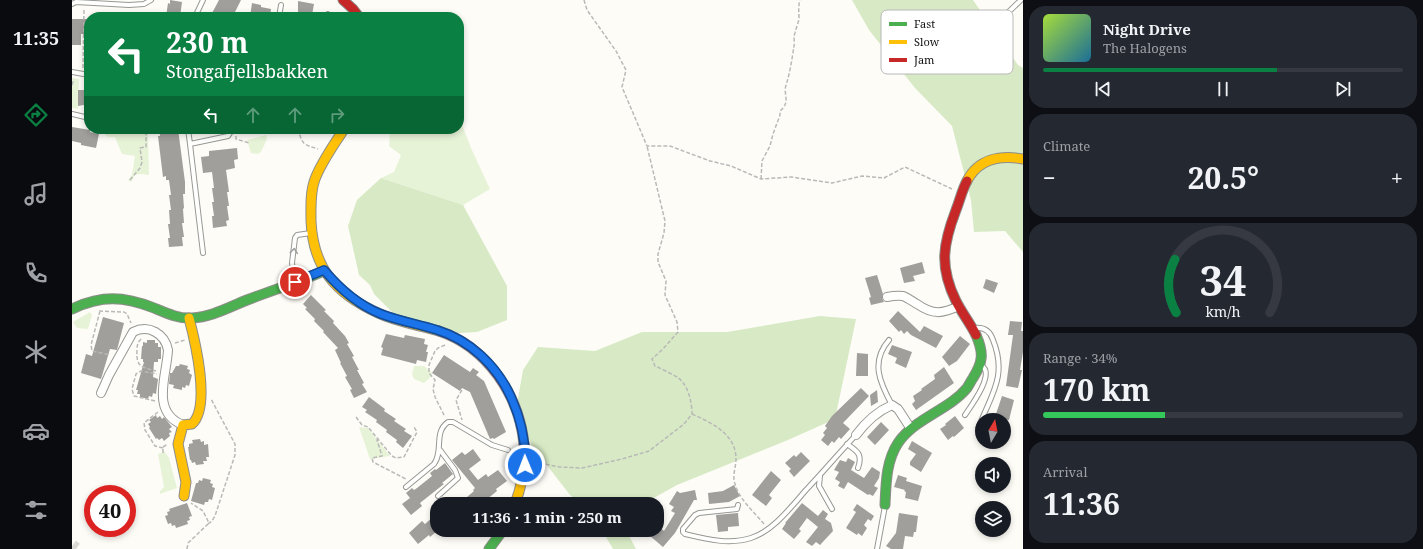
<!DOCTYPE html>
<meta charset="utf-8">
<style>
body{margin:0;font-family:"Noto Serif",serif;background:#242831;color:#f1f3f6;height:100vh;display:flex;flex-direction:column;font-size:15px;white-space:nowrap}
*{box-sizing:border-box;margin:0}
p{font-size:13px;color:#9ea1a6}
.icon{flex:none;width:22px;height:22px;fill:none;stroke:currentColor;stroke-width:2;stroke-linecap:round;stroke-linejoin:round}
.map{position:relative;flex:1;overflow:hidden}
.panel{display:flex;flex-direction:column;gap:6px;padding:6px;background:#0d0f14;width:400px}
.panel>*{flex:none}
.banner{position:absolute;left:12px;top:12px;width:380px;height:122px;border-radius:16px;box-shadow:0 2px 6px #0003;background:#0b8043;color:#fff;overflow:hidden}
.needle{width:26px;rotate:10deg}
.buttons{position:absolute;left:903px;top:413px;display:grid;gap:8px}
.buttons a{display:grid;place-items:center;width:36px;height:36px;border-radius:50%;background:#171b24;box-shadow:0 2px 6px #0003;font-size:20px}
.speed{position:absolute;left:12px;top:485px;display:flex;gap:8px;font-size:20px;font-weight:700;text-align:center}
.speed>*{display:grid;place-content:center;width:52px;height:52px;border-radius:50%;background:#171b24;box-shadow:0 2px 6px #0003;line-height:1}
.speed .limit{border:6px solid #d22;background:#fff;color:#111}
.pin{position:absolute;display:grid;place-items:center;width:34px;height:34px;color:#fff;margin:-17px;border:2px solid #fff;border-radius:50%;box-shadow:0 1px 4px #0007}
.me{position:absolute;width:44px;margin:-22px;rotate:359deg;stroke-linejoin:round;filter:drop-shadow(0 0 3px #0008)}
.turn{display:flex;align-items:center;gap:14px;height:84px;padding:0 16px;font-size:18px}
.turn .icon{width:52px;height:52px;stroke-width:2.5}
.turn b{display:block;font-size:28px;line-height:34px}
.lanes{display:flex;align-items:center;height:38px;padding:0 16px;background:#0003;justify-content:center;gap:20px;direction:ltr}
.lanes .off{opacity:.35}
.big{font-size:30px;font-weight:700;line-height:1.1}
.panel .widget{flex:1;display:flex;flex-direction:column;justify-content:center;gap:6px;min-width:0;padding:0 14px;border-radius:16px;background:#242831}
.panel .dial{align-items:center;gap:0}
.dial svg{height:104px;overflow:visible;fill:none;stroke:#363941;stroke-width:7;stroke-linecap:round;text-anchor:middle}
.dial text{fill:#f1f3f6;stroke:none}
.song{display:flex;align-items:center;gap:12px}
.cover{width:48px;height:48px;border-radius:6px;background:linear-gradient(135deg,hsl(80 70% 55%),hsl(200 70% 35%))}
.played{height:4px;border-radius:2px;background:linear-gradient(90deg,#0b8043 65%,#363941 65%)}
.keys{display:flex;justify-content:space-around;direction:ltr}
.heat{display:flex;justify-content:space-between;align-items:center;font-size:22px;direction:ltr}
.charge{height:6px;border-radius:3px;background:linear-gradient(90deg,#34c759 34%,#363941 0)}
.trip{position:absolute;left:358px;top:497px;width:234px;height:40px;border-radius:16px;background:#171b24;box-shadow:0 2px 6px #0003;font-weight:700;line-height:40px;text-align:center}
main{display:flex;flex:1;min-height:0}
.tab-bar{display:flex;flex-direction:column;width:72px;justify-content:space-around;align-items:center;background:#090b0e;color:#9ea1a6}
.tab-bar .icon{width:28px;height:28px}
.tab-bar .active{color:#0b8043}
.tab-bar b{font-size:18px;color:#f1f3f6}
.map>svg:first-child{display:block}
.green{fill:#e7f3d7}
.forest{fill:#d8eac5}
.building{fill:#a19f9c}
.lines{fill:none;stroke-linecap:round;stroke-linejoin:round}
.primary-tunnel{stroke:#dad9d4;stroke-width:13;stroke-dasharray:13 6;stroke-linecap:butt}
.lane-casing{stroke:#979795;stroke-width:6}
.street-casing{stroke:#979795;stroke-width:10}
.fast-casing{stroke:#8e8d8b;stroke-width:11}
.slow-casing{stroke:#8e8d8b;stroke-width:11}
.jam-casing{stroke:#8e8d8b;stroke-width:11}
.path{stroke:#b9b9b8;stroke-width:1.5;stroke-dasharray:4 2;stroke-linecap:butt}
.lane{stroke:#fffffe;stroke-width:4}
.street{stroke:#fffffe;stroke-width:8}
.fast{stroke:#4caf50;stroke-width:9}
.slow{stroke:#ffc107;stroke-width:9}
.jam{stroke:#c62828;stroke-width:9}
.oneway{stroke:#a0a09f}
.route-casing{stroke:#114b97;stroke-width:10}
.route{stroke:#1a73e8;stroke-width:7}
.key{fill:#fff;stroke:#b8b8b8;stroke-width:1}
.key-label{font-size:11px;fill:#111}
</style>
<main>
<nav class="tab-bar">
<b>11:35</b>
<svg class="icon active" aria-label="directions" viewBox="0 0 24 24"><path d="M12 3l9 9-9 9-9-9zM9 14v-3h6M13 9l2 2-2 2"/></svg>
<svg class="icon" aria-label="music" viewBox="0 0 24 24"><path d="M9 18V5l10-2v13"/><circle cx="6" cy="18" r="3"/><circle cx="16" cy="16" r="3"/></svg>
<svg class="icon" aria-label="phone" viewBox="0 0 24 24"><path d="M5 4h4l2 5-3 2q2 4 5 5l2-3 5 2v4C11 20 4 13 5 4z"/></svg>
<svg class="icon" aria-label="climate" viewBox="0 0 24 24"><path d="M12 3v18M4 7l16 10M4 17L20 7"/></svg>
<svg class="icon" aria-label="car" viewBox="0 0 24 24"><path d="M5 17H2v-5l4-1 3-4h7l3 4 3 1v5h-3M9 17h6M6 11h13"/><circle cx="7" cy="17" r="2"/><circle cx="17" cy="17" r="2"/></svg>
<svg class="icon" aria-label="filters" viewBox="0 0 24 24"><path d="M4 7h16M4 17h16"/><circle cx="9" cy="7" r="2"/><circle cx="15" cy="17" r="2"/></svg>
</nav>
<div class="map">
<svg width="951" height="549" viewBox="0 0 951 549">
<rect width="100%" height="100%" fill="#fdfcf7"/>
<path class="green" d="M0,78L7,79L6,109L0,108Z
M387,117L399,148L418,189L391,205L309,178L322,172L329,155L317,146L318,129H387Z
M36,129H76L77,175L68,174L63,175L59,182L56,180L60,175L63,156L50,154L43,137H36L31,133L32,131H36Z
M194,135L195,139L189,152L186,154L179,153L175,140Z
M18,312L20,315L16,329L5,328L1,322Z
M342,366H352L360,373L359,377L352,383L342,379L340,374Z
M287,427L296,428L318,456L298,459Z
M93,452L97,458L105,488L88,494V491L92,487L86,454Z"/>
<path class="forest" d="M780,0H901L946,65L951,68V252L933,231L902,232L899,200L880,126L843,88L797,30Z
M309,178L391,205L435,286V320L405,332L371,334L322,314L302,294L298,285L287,275L276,226L285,200Z
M748,316L784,319L763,419L716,440L605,485L571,504H509L498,495L460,446L444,410L451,370L466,347L523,351L570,332H655Z
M530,530H554L564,549H541Z"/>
<path class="building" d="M98,0L110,2L108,17H94L96,3L98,4Z
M147,0H169L161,16L158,15L157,17H138Z
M226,1L242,4L240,15L226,13Z
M180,3L189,5V7L199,9L198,17H178Z
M0,19H17V34H9V45H0Z
M6,90H17V104L6,106Z
M0,127L18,130V132L27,134L24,148L9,145V143L0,141Z
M87,129H106L113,182V194H111L112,208L111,209L112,223H110L112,237H110L111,246L97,247L96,238H98L96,224H98L97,210H99L97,195H99L97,180H94V176L91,177L86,136H88Z
M165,148L166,159L162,160L163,168L154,170L157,192H155L157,206H155L157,220L154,221L155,226L141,228L140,216H142L140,202H142L140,188H142L140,172L131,173L129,157L137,156V151Z
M850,262L853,273L841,276L843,281L832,283L828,268Z
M805,275L811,294L810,298L812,302L799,305L797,298L799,297L793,278Z
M914,279L926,283L922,293L911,288Z
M239,295L254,310L252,311L262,321L261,323L273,336L277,343L275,344L282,356L280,357L287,370H285L292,383L290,384L295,392L282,398L278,390L280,389L273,377L275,376L268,363H269L263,350L266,348L251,332L252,331L242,321L243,319L233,309L235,308L231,304Z
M826,311L848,332L852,326L871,336L864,348L839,335L835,331L832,334L829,330L827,332L817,321Z
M31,317L52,323L45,350L38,349L29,379L9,373L14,354L20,356Z
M938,321L950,322L949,331H951V352L948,370H950L946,388L934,386L941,335H936Z
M314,334L332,338L333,335L353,339L352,344L356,345L354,352H356L354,362L345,360L344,364L309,355L311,348L309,347Z
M888,336L898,344L885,361L877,366L870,357Z
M75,340H83V343H86V347H89V359H86V362H82L81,377L86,379L84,394L81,393L80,397L77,396L76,399L68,397V394H65L66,390H64L72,362H71V359H69L70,346H71V342L75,343Z
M820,345L840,352L834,368L823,363L825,358L816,354Z
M785,353L796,354V376H784Z
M372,355L398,372L401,368L407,372L404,375L412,381L434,432L422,439L421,438L418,439L398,392L390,388L388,391L360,373Z
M108,364L116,366L115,369L118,370L117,373L120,375L117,386L114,385L113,388L110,387V390L101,388L102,385L97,384L98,373H100L104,366H107Z
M872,367L882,383L844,410L840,404L843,401L841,396L850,390L849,389L863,379L862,375Z
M789,388L797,396L771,423L778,429L769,439L767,437L762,443L760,441L756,446L749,440L753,435L751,433L755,428L753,426L760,416Z
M805,390L806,402L799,406L798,395Z
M930,396L942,400L937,420H922Z
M297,397L313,409L312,411L324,419L322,421L334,429L332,431L340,436L331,448L324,442L325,440L314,432L315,430L304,422L305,420L293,412L295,410L290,407Z
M84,415L85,418L88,416L90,419L92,417L100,427L97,429L100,432L97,433L98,436L92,441L90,438L87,440L85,438L84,439L77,428L78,427L76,424L79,422L77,420Z
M883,416L892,428L882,437L881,436L876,440L868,429L874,425L873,424Z
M809,422L817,430L803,445L795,437Z
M128,439L129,442L132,441V445L136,444L137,457H134L135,461H131L132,464L124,465L123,462L120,463L119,460H118L116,447H117V444L121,443L120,440Z
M840,441L860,453L849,472L838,465V462L844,454L836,449Z
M401,449L409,460L397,469L406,480L414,474L416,477L426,470L435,481L424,489L425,491L409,504H387L402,491L401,490L403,488L380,460L390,452L393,455Z
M729,452L738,461L722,477L717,471L719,469L713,463L722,455L724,457Z
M776,458L783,462L779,470L792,478L800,467L808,472L807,478L802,486L806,488L801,496L797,494L796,495L776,482L772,489L766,486L768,482L763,479L767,472L762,470L768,460L774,462Z
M373,463L381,474L370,483L372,484L348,503L350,506L339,515L330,504L338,498L334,493L340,488L342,490L345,488L360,476L358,473L363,469L364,470Z
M699,471L709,480L697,495L700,498L694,506L680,495Z
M826,475L835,478L834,481L850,486L846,501L833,498L834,492L832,491L833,490L822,487Z
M131,478L139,480L138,483L141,484L140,487L143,488L140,500L137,499L136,502H133L132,505L119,501L124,483H126L127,480L130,481Z
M662,485L668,496L657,502L637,504L636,493L651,491Z
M623,490L625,500H622L603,533L591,547L571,530H585V525L592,531L603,513L599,511L602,507L597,504L605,491L608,493Z
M115,503L120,516L117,517L118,520L115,521L116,524L104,528L103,525L100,526L99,523L96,524L93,516L96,515L95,512L98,511L97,509Z
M730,503L746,516L751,510L756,514L753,519L759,523L761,531L748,545L744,542L740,546L734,542L746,527L735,518L727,529L729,531L722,539L710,529L714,523H713Z
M785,504L802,516L799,521L796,519L792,525L795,528L790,536L786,533L785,535L774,528L784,512L781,510Z
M666,513L667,526L656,527V531L646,532L644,515Z
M827,513L846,516L844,532H842L841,537L833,536L831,549H819L814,546L824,533Z
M361,517L365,522V531L358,537L357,535L346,544L337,533L350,521L353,524Z"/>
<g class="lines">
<path class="primary-tunnel" d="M0,546L4,549"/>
<defs>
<path id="lane" d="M0,4L4,2L57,5L72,4L79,0
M123,17L131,0
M207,17L209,5
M255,17L256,14
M924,24L949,0
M0,72L17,75
M0,114L17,118
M116,129L118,144
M131,253L118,144L156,136L158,133V129
M223,281L220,263L223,238L225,235L239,233
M903,328C912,327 918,331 921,340C936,377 918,396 906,429
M817,340C798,362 808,383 820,405
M893,415C899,406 923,374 910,366
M775,444C785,451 791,454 786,468
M748,476L747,486L760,509
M334,487L362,464C372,450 361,433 376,422H381L420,445L436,450
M366,496L386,478L383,470L368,450
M666,505L665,509L627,513L623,515L611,529V532L613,534C634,539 657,545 679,538C701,531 719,507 734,490C751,472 767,453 784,435
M805,549L813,506"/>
<path id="street" d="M815,297C820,296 825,295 831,296C836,298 840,301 845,304C861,315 870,314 887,306
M29,393L37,375L61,332C77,324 93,334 96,350C95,375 78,412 111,425
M784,435C793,423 806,411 820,405L826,409L839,429"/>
<path id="fast" d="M0,309C29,295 52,296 82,308C94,313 107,319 120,318C140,317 157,307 175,300C201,290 227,282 252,271
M813,505C814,484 814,461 826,443C843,418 877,410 895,388C897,385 899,381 901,378C911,362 912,353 904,335
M417,549L431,530"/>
<path id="slow" d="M272,129C262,145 250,161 243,179C238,192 239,207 239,221C241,268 264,294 306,313C325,322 347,325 367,331
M895,181C906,159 928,155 951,159
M112,496L114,482L106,444L111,425L120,424C139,407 123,341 117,318
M443,504C450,485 454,465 452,444"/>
<path id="jam" d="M271,0L281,9L287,17
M895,181C890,190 888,200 884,210C871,244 867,266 884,301C890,313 898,323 904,335
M367,331C415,347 447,395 452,444"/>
</defs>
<use href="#lane" class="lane-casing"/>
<use href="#street" class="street-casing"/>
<use href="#fast" class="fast-casing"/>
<use href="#slow" class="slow-casing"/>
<use href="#jam" class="jam-casing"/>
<path class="path" d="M512,0L515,10L544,51L554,70L550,87L575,146H598L638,161L659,166L689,179L719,177L760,183L790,176L812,178L833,167L880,189
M11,68L12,8
M0,85L2,79
M226,129C231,146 231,144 246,149
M164,136V139L177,143
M689,179L690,161L698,146L701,134L708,115V111C719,102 711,95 714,85C718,73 720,59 722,46C723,42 721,37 723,33C724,28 726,24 727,19C727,12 726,6 728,0
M58,180L68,168L70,162L68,148L74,147V129
M27,311L52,312L55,314L59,323
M28,311L19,345L20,351L38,355
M69,339C66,342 65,345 65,350C64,367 69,367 84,371
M103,343L113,340
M373,345L366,348L363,351L357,365V373L363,380L361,389L363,397L373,417
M390,390L384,400L390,420
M83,401L62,396L60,389L64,374L69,371L85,374
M86,412L72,423L73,430L83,446L91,448
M620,414C640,423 664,434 664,459C664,467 660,476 663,484C667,499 682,512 692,524
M284,417L290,425L296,427L320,456L324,458L332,457L345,432L342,427
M307,439L305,440L310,456L300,458L301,462L334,479
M91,453V447L96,444
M462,462L488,467L510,468L550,459L577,451L612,424L620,414C620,402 616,384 605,377C598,373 590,369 583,366L580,359L591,349L606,332L605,322L593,295L594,281L586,262V254L592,233L593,221L575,146
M136,524L140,521L143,516L163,455V444L139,399
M115,549L116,543L136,524V521L131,511L119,503"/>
<use href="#lane" class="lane"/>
<use href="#street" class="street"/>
<use href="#fast" class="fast"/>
<use href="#slow" class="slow"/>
<use href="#jam" class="jam"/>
</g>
<defs><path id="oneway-chevron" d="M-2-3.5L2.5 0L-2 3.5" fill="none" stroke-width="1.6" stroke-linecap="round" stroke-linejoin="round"/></defs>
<use class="oneway" href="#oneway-chevron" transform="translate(222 251) rotate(-83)"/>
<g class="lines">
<defs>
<path id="route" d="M223,282L252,270C268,289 286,305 309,314C327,321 346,324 365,330C398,340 425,366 439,397C449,419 454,442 453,465"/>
</defs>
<use href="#route" class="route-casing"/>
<use href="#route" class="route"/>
</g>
<rect x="809" y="10" width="132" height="64" rx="6" class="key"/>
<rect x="817" y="22" width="18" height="4" fill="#4caf50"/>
<rect x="817" y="40" width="18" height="4" fill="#ffc107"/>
<rect x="817" y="58" width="18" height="4" fill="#c62828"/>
<g class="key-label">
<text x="842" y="28">Fast</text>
<text x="842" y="46">Slow</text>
<text x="842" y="64">Jam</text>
</g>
</svg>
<div class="buttons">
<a><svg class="needle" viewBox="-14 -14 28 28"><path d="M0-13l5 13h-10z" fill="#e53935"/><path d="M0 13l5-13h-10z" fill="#9ea1a6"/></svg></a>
<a><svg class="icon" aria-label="sound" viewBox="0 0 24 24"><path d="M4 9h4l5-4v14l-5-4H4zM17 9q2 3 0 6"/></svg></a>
<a><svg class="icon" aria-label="layers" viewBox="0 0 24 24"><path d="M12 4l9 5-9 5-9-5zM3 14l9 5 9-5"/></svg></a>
</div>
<div class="speed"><div class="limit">40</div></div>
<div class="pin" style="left:223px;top:282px;background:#d93025"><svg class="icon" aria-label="arrive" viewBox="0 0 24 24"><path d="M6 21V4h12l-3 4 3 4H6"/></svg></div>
<svg class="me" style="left:453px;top:465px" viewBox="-20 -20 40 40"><circle r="17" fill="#1a73e8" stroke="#fff" stroke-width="3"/><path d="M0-11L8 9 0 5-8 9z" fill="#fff"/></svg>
<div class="trip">11:36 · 1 min · 250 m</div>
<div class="banner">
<div class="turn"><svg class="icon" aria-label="left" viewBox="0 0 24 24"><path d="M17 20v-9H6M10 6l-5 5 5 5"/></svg><div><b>230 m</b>Stongafjellsbakken</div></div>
<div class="lanes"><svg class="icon" aria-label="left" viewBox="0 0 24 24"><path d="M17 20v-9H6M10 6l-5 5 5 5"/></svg><svg class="icon off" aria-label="ahead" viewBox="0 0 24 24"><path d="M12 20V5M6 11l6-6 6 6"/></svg><svg class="icon off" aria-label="ahead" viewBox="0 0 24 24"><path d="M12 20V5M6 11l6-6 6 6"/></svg><svg class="icon off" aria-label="right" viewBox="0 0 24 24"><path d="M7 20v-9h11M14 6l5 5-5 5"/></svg></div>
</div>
</div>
<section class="panel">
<div class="widget">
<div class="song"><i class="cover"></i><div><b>Night Drive</b><p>The Halogens</p></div></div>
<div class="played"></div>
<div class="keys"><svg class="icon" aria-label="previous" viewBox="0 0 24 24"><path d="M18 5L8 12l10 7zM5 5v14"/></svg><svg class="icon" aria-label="pause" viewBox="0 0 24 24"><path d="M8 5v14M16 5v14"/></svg><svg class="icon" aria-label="next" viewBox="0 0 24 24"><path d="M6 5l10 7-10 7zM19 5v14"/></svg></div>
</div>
<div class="widget"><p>Climate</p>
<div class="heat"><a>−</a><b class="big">20.5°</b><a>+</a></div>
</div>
<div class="widget dial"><svg viewBox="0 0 100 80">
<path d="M14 69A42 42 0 1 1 86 69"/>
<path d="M14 69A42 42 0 0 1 13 28" stroke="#0b8043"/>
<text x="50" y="56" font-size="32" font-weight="700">34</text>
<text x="50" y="72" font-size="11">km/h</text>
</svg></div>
<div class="widget"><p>Range · 34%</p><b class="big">170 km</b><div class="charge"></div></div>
<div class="widget"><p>Arrival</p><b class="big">11:36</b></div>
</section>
</main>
